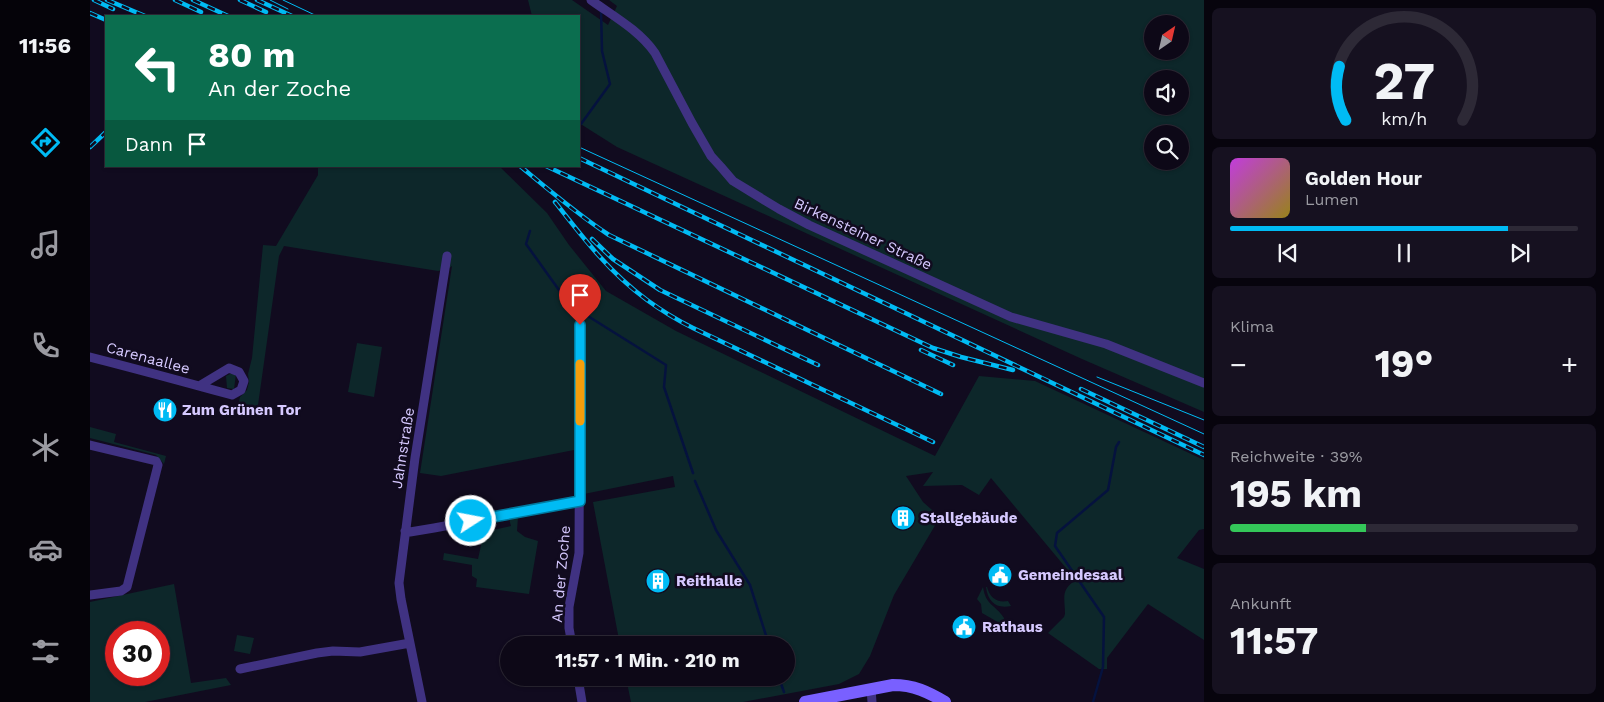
<!DOCTYPE html>
<html lang="de">
<meta charset="utf-8">
<style>
body{margin:0;font-family:"Work Sans",sans-serif;background:#161120;color:#f1f3f6;height:100vh;display:flex;flex-direction:column;font-size:19px;white-space:nowrap}
*{box-sizing:border-box;margin:0}
p{font-size:16px;color:#9a9aa1}
.icon{flex:none;width:28px;height:28px;fill:none;stroke:currentColor;stroke-width:2;stroke-linecap:round;stroke-linejoin:round}
.map{position:relative;flex:1;overflow:hidden}
.side{display:flex;flex-direction:column;gap:8px;padding:8px;background:#07040d;width:400px}
.side>*{flex:none}
.guide{position:absolute;left:15px;top:15px;width:475px;height:152px;border-radius:0px;box-shadow:0 1px 4px #0004,0 0 0 1px #2d2936;background:#0b6e4f;color:#fff;overflow:hidden}
.needle{width:32px;rotate:34deg}
.controls{position:absolute;left:1054px;top:15px;display:grid;gap:10px}
.controls a{display:grid;place-items:center;width:45px;height:45px;border-radius:50%;background:#0d0817;box-shadow:0 1px 4px #0004,0 0 0 1px #2d2936;font-size:25px}
.speed{position:absolute;left:15px;top:621px;display:flex;gap:10px;font-size:25px;font-weight:700;text-align:center}
.speed>*{display:grid;place-content:center;width:65px;height:65px;border-radius:50%;background:#0d0817;box-shadow:0 1px 4px #0004,0 0 0 1px #2d2936;line-height:1}
.speed .limit{border:8px solid #d22;background:#fff;color:#111}
.pin{position:absolute;display:grid;place-items:center;width:42px;height:42px;color:#fff;margin:-51px -21px;border-radius:50% 50% 50% 0;rotate:-45deg;box-shadow:0 0 5px #0007}
.pin .icon{rotate:45deg}
.me{position:absolute;width:55px;margin:-28px;rotate:79deg;stroke-linejoin:round;filter:drop-shadow(0 0 4px #0008)}
.turn{display:flex;align-items:center;gap:18px;height:105px;padding:0 20px;font-size:22px}
.turn .icon{width:65px;height:65px;stroke-width:2.5}
.turn b{display:block;font-size:35px;line-height:42px}
.then{display:flex;align-items:center;height:48px;padding:0 20px;background:#0003;gap:10px;font-size:19px}
.big{font-size:38px;font-weight:700;line-height:1.1}
.side .tile{flex:1;display:flex;flex-direction:column;justify-content:center;gap:8px;min-width:0;padding:0 18px;border-radius:8px;background:#161120}
.side .dial{align-items:center;gap:0}
.dial svg{height:130px;overflow:visible;fill:none;stroke:#2d2936;stroke-width:7;stroke-linecap:round;text-anchor:middle}
.dial text{fill:#f1f3f6;stroke:none}
.song{display:flex;align-items:center;gap:15px}
.cover{width:60px;height:60px;border-radius:8px;background:linear-gradient(135deg,hsl(290 70% 55%),hsl(50 70% 35%))}
.played{height:5px;border-radius:2px;background:linear-gradient(90deg,#00bbf4 80%,#2d2936 80%)}
.keys{display:flex;justify-content:space-around;direction:ltr}
.heat{display:flex;justify-content:space-between;align-items:center;font-size:28px;direction:ltr}
.charge{height:8px;border-radius:4px;background:linear-gradient(90deg,#34c759 39%,#2d2936 0)}
.trip{position:absolute;left:410px;top:636px;width:295px;height:50px;border-radius:25px;background:#0d0817;box-shadow:0 1px 4px #0004,0 0 0 1px #2d2936;font-weight:700;line-height:50px;text-align:center}
main{display:flex;flex:1;min-height:0}
.tab-bar{display:flex;flex-direction:column;width:90px;justify-content:space-around;align-items:center;background:#050309;color:#9a9aa1}
.tab-bar .icon{width:35px;height:35px}
.tab-bar .selected{color:#00bbf4}
.tab-bar b{font-size:22px;color:#f1f3f6}
.map>svg:first-child{display:block}
.green{fill:#0d272a;fill-rule:evenodd}
.lines{fill:none;stroke-linecap:round;stroke-linejoin:round}
.stream{stroke:#05123e;stroke-width:2.5}
.street{stroke:#403282;stroke-width:9}
.secondary{stroke:#7960ff;stroke-width:12}
.tram{stroke:#00bbf4;stroke-width:1}
.rail-casing{stroke:#00bbf4;stroke-width:4.5}
.rail{stroke:#110b1f;stroke-width:2.5;stroke-dasharray:8;stroke-linecap:butt}
.route-casing{stroke:#007a9f;stroke-width:12}
.route{stroke:#00bbf4;stroke-width:9}
.slow{stroke:#f59e0b;stroke-width:9}
.labels{text-anchor:middle;stroke-width:5;stroke-linejoin:round;paint-order:stroke}
.street-label{font-size:15px;fill:#d6c9ff;stroke:#110b1f}
.poi-label{font-size:15px;font-weight:bold;fill:#d6c9ff;stroke:#110b1f;text-anchor:start}
</style>
<main>
<nav class="tab-bar">
<b>11:56</b>
<svg class="icon selected" aria-label="directions" viewBox="0 0 24 24"><path d="M12 3l9 9-9 9-9-9zM9 14v-3h6M13 9l2 2-2 2"/></svg>
<svg class="icon" aria-label="music" viewBox="0 0 24 24"><path d="M9 18V5l10-2v13"/><circle cx="6" cy="18" r="3"/><circle cx="16" cy="16" r="3"/></svg>
<svg class="icon" aria-label="phone" viewBox="0 0 24 24"><path d="M5 4h4l2 5-3 2q2 4 5 5l2-3 5 2v4C11 20 4 13 5 4z"/></svg>
<svg class="icon" aria-label="climate" viewBox="0 0 24 24"><path d="M12 3v18M4 7l16 10M4 17L20 7"/></svg>
<svg class="icon" aria-label="car" viewBox="0 0 24 24"><path d="M5 17H2v-5l4-1 3-4h7l3 4 3 1v5h-3M9 17h6M6 11h13"/><circle cx="7" cy="17" r="2"/><circle cx="17" cy="17" r="2"/></svg>
<svg class="icon" aria-label="filters" viewBox="0 0 24 24"><path d="M4 7h16M4 17h16"/><circle cx="9" cy="7" r="2"/><circle cx="15" cy="17" r="2"/></svg>
</nav>
<div class="map">
<svg width="1114" height="702" viewBox="0 0 1114 702">
<rect width="100%" height="100%" fill="#110b1f"/>
<path class="green" d="M438,0H482L518,25L527,6L519,0H1114V412L992,359L527,147L489,123V16H442ZM1062,24H1090V51H1062ZM1062,79H1090V106H1062ZM1062,134H1090V161H1062Z
M228,166H409L457,213L479,245L516,291L586,331L845,456L889,376L945,381L1114,460V529L1109,530L1087,558L1114,569V640L1058,604L1017,658V669H1009L958,633L974,617L975,614C975,598 970,590 986,580L901,478L889,495L872,485L833,486L843,472L816,476L833,502L850,517L804,595L780,656L769,674L749,684L653,702H541L536,678H696V645H530L503,502L585,487L583,476L484,496V450L351,476L330,473L362,266L358,269L348,271L194,246L189,256L168,405L147,411L150,397L157,390L159,382L158,374L162,358L173,245L186,246L228,175Z
M267,343L292,347L284,397L258,392Z
M142,373L146,374L144,389L137,388L136,376Z
M0,427L26,434L24,442L76,456L74,464L66,455L0,438Z
M428,517L427,531L435,537L448,541L439,594L386,587L387,579L382,576V565L353,560L354,553L388,559L394,532L421,526L419,519Z
M84,584L101,683L136,678L141,685L55,702H0V602ZM26,632H69V675H26Z
M893,587C896,606 905,604 914,618L913,628L906,621L892,613L891,604L887,599Z
M896,587H897C900,598 907,603 918,601L921,606C906,609 898,602 896,587Z
M147,635L164,638L160,654L144,651Z"/>
<g class="lines">
<path class="stream" d="M491,124L520,84L512,51L511,9
M440,231L436,244L474,297L485,308L576,365L574,387L603,473
M605,481L626,530L660,585L679,645
M689,678L694,692
M1003,702L1013,667L1014,617L965,546L967,533L1018,490L1026,447L1029,442"/>
<path class="street" d="M501,0C523,16 549,30 565,53L602,123L621,156L631,167L643,181L689,209L719,225L921,317L1016,344L1114,383
M0,357C47,369 95,382 142,395L151,390L154,381L149,372L139,368L109,386
M0,445L66,461L68,465L37,587L31,591L0,595
M315,531L320,532L344,528L490,501
M482,645L479,628V607L489,553L490,325
M150,669L227,653L243,651L270,652L320,643
M488,678L492,702
M781,689L782,702
M332,702L311,599L309,583L325,458L357,256"/>
<path class="secondary" d="M715,702L803,685C824,685 838,692 855,702"/>
<path class="tram" d="M180,0L198,9
M193,0L227,16
M489,147L1114,434
M1007,377L1114,420"/>
<defs>
<path id="rail" d="M4,0L23,9
M17,0L55,16
M85,0L111,12
M103,0L138,16
M150,0L176,12
M167,0L202,16
M0,13L16,20
M0,147L16,132
M489,158L1114,455
M430,166C459,190 487,214 519,235L851,394
M456,166L843,348L871,357L923,370
M465,202C493,238 520,273 557,300C572,311 587,320 603,328L843,442
M502,239L523,259L570,290L728,365
M831,350L863,365
M991,389L1114,447"/>
</defs>
<use href="#rail" class="rail-casing"/>
<use href="#rail" class="rail"/>
</g>
<g class="lines">
<defs>
<path id="route" d="M381,521L490,501V325"/>
</defs>
<use href="#route" class="route-casing"/>
<use href="#route" class="route"/>
<path class="slow" d="M490,364V421"/>
</g>
<defs>
<symbol id="restaurant-disc" viewBox="-11 -11 22 22"><circle r="9.5" fill="#00bbf4" stroke="#110b1f"/><path d="M-5-6h1v4h1v-4h1v4h1v-4h1v5L-1.5 .5V6h-2V.5L-5-1ZM5-6V6H3V1.5H1.5Q1.5-4 5-6Z" fill="#fff"/></symbol>
<symbol id="building-disc" viewBox="-11 -11 22 22"><circle r="9.5" fill="#00bbf4" stroke="#110b1f"/><path d="M-4-6H4V6H1V3H-1V6H-4ZM-2.5-4.3h1.7v1.8h-1.7ZM.8-4.3h1.7v1.8H.8ZM-2.5-1h1.7V.8h-1.7ZM.8-1h1.7V.8H.8Z" fill="#fff"/></symbol>
<symbol id="civic-disc" viewBox="-11 -11 22 22"><circle r="9.5" fill="#00bbf4" stroke="#110b1f"/><path d="M-.6-6.5H3V-4.5H.6V-3L4-1V1h2V6H-6V1h2V-1L-.6-3ZM-1.2 2.5V6h2.4V2.5Z" fill="#fff"/></symbol>
</defs>
<g fill-rule="evenodd">
<use href="#restaurant-disc" x="61" y="396" width="28" height="28"/>
<use href="#building-disc" x="799" y="504" width="28" height="28"/>
<use href="#civic-disc" x="896" y="561" width="28" height="28"/>
<use href="#building-disc" x="554" y="567" width="28" height="28"/>
<use href="#civic-disc" x="860" y="613" width="28" height="28"/>
</g>
<g class="labels">
<g class="street-label">
<text transform="translate(773 234) rotate(25)" y="5">Birkensteiner Straße</text>
<text transform="translate(58 358) rotate(15)" y="5">Carenaallee</text>
<text transform="translate(313 448) rotate(-81)" y="5">Jahnstraße</text>
<text transform="translate(471 574) rotate(-85)" y="5">An der Zoche</text>
</g>
<g class="poi-label">
<text x="92" y="415">Zum Grünen Tor</text>
<text x="830" y="523">Stallgebäude</text>
<text x="928" y="580">Gemeindesaal</text>
<text x="586" y="586">Reithalle</text>
<text x="892" y="632">Rathaus</text>
</g>
</g>
</svg>
<div class="controls">
<a><svg class="needle" viewBox="-14 -14 28 28"><path d="M0-13l5 13h-10z" fill="#e53935"/><path d="M0 13l5-13h-10z" fill="#9a9aa1"/></svg></a>
<a><svg class="icon" aria-label="sound" viewBox="0 0 24 24"><path d="M4 9h4l5-4v14l-5-4H4zM17 9q2 3 0 6"/></svg></a>
<a><svg class="icon" aria-label="search" viewBox="0 0 24 24"><circle cx="10" cy="10" r="6"/><path d="M15 15l6 6"/></svg></a>
</div>
<div class="speed"><div class="limit">30</div></div>
<div class="pin" style="left:490px;top:325px;background:#d93025"><svg class="icon" aria-label="arrive" viewBox="0 0 24 24"><path d="M6 21V4h12l-3 4 3 4H6"/></svg></div>
<svg class="me" style="left:381px;top:521px" viewBox="-20 -20 40 40"><circle r="17" fill="#00bbf4" stroke="#fff" stroke-width="3"/><path d="M0-11L8 9 0 5-8 9z" fill="#fff"/></svg>
<div class="trip">11:57 · 1 Min. · 210 m</div>
<div class="guide">
<div class="turn"><svg class="icon" aria-label="left" viewBox="0 0 24 24"><path d="M17 20v-9H6M10 6l-5 5 5 5"/></svg><div><b>80 m</b>An der Zoche</div></div>
<div class="then">Dann<svg class="icon" aria-label="arrive" viewBox="0 0 24 24"><path d="M6 21V4h12l-3 4 3 4H6"/></svg></div>
</div>
</div>
<section class="side">
<div class="tile dial"><svg viewBox="0 0 100 80">
<path d="M14 69A42 42 0 1 1 86 69"/>
<path d="M14 69A42 42 0 0 1 10 36" stroke="#00bbf4"/>
<text x="50" y="56" font-size="32" font-weight="700">27</text>
<text x="50" y="72" font-size="11">km/h</text>
</svg></div>
<div class="tile">
<div class="song"><i class="cover"></i><div><b>Golden Hour</b><p>Lumen</p></div></div>
<div class="played"></div>
<div class="keys"><svg class="icon" aria-label="previous" viewBox="0 0 24 24"><path d="M18 5L8 12l10 7zM5 5v14"/></svg><svg class="icon" aria-label="pause" viewBox="0 0 24 24"><path d="M8 5v14M16 5v14"/></svg><svg class="icon" aria-label="next" viewBox="0 0 24 24"><path d="M6 5l10 7-10 7zM19 5v14"/></svg></div>
</div>
<div class="tile"><p>Klima</p>
<div class="heat"><a>−</a><b class="big">19°</b><a>+</a></div>
</div>
<div class="tile"><p>Reichweite · 39%</p><b class="big">195 km</b><div class="charge"></div></div>
<div class="tile"><p>Ankunft</p><b class="big">11:57</b></div>
</section>
</main>
